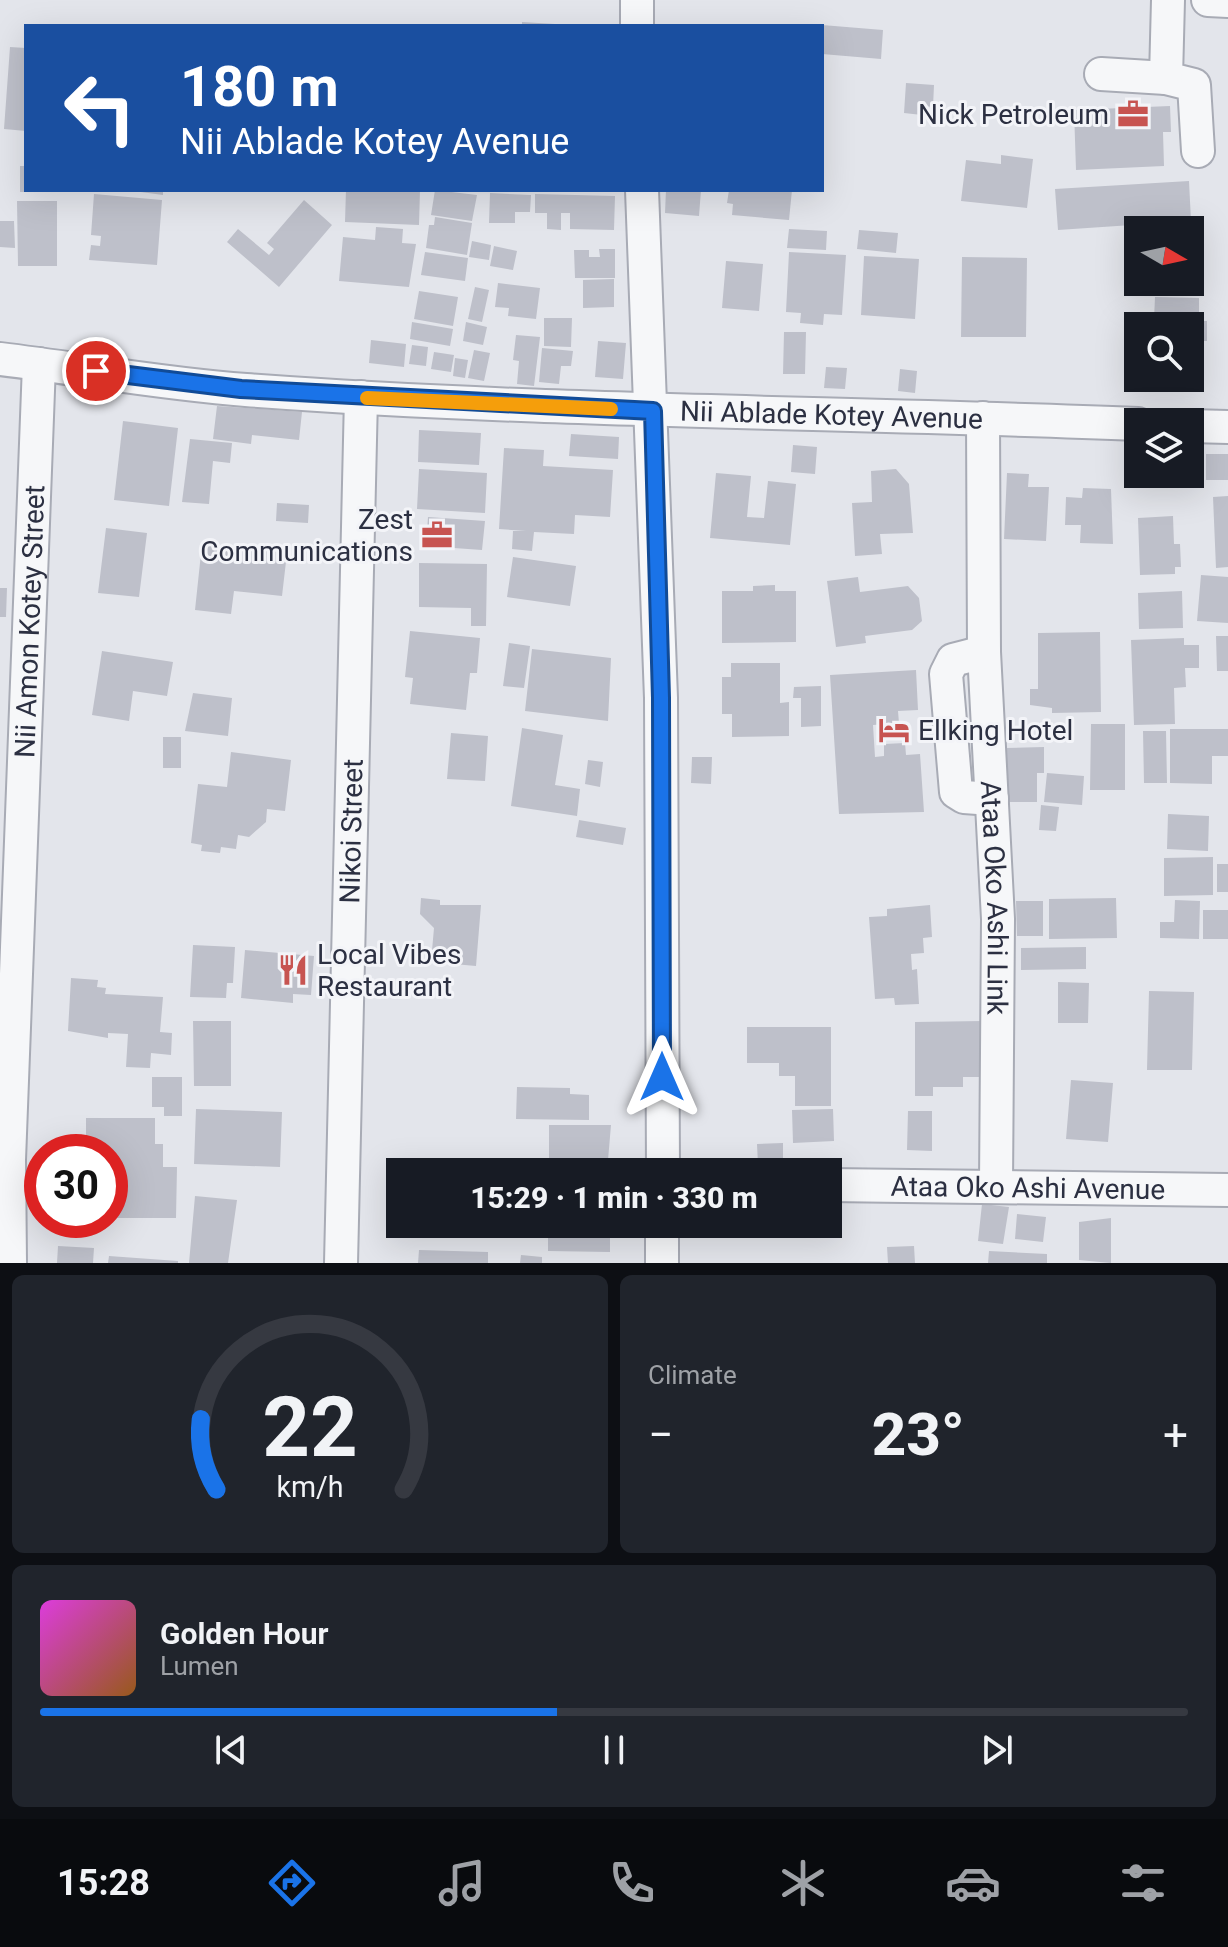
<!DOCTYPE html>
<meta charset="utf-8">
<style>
body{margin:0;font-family:Roboto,sans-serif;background:#20242c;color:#f1f3f6;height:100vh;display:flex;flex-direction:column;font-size:30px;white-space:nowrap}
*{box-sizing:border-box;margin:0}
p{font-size:26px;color:#9ea1a6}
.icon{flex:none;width:44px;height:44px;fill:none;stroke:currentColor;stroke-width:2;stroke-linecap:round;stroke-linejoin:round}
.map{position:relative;height:1263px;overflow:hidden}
.panel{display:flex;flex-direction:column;gap:12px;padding:12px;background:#0d0f14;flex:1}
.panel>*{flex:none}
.top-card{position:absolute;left:24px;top:24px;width:800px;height:168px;border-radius:0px;box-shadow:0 8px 32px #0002;background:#1a4fa0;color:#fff;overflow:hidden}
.needle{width:52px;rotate:99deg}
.controls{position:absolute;left:1124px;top:216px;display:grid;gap:16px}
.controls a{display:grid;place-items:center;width:80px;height:80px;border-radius:0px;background:#171b24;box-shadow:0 8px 32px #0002;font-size:40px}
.speed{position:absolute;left:24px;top:1134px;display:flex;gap:16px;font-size:40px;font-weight:700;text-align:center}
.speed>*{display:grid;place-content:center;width:104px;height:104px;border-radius:50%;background:#171b24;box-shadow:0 8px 32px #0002;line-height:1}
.speed .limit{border:12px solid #d22;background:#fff;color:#111}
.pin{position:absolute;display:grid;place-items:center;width:68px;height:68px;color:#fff;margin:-34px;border:4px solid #fff;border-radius:50%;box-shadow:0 2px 8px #0007}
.me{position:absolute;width:88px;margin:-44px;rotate:0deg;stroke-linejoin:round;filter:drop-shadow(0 0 6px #0008)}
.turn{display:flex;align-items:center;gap:28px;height:168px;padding:0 24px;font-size:36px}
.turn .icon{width:104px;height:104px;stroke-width:2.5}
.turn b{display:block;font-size:56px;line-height:68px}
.big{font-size:60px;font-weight:800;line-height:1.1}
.panel .tile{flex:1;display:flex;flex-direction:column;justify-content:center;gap:12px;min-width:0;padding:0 28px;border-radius:12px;background:#20242c}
.panel .dial{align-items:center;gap:0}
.dial svg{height:208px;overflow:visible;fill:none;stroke:#363941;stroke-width:7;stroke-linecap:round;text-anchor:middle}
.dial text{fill:#f1f3f6;stroke:none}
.song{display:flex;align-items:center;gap:24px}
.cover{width:96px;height:96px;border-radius:12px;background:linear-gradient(135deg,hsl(300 70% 55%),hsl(30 70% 35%))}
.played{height:8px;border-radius:4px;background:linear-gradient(90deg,#1a73e8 45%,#363941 45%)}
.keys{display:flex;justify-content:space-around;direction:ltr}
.heat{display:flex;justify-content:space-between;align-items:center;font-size:44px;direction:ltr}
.panel .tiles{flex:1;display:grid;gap:12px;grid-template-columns:1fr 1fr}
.tile:last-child{grid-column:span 2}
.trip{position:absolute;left:386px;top:1158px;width:456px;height:80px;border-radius:0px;background:#171b24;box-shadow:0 8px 32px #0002;font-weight:800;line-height:80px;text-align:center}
.menu{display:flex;height:128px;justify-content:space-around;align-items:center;background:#090b0e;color:#9ea1a6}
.menu .icon{width:56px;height:56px}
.menu .selected{color:#1a73e8}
.menu b{font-size:36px;color:#f1f3f6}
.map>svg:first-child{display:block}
.building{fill:#bec0ca}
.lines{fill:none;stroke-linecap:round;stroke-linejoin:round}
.minor-casing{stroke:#a8abb5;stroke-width:36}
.minor{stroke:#f6f7f9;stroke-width:32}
.route-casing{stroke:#114b97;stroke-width:20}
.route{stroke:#1a73e8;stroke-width:14}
.slow{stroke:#f59e0b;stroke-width:14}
.labels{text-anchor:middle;stroke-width:6;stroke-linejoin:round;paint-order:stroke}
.poi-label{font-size:28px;fill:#2c3042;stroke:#f3f4f8;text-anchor:end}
.street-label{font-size:28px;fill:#2c3042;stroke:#f3f4f8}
</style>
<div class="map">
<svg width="1228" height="1263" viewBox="0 0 1228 1263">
<rect width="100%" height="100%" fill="#e3e5eb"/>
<path class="building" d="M522,22L555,24V26H522Z
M822,25L883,30L881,59L822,54Z
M10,47L26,48V131L4,129Z
M906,83L934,85L933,107L923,106L922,115L904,113Z
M1170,106L1171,132H1163L1164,166L1076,170L1074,110Z
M1001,155L1033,159L1027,208L961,201L966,160L1001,164Z
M20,166H26V192H20Z
M1189,181L1191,221L1058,230L1055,189Z
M126,190H163V195Z
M346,190H420L419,225L345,222Z
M435,190L477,195L472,221L431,215Z
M666,190H701L699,216L665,213Z
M729,190H792L789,220L732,215L733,204L727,203Z
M490,193L531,195L530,212H515V223H489Z
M94,194L162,200L157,265L89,260L91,245L100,246L101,236L91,235Z
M535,194L615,196L614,230L570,229V213H561V230L547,229V213H535Z
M304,200L332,225L279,287L227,242L238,229L269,255L274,249L267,243Z
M17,201H57V266H18Z
M435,217L472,223L467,255L426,248L429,225H434Z
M0,221H14L15,248L0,247Z
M376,227L403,229L402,243L416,244L409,287L339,281L343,237L375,240Z
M789,229L827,231L826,250L787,248Z
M859,230L898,233L896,253L857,249Z
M1130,237H1138V271H1130Z
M472,241L491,245L489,260L469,257Z
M494,246L517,251L513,270L490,266Z
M599,249H615V278H575L574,250H589V257H600Z
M425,252L468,258L465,281L421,275Z
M789,252L846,255L842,315L824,314L823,325L800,323L801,313L786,312Z
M864,256L919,259L915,319L861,315Z
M962,257L1027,258L1026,337H961Z
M726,261L763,264L759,311L722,308Z
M614,279V307L583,308V280Z
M498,283L540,288L536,319L508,316L509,308L495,307Z
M475,287L489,290L482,322L468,319Z
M419,291L458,297L453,326L414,319Z
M1155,297L1199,298V321H1207V341H1198L1197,374H1190V326H1144V319H1154Z
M544,318H572L571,347L544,346Z
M412,322L453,329L450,346L410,339Z
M466,322L487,327L483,345L463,341Z
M784,332H806L805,374H783Z
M516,335L540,337L534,386L517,384L519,361L513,360Z
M371,340L406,344L404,367L369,363Z
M598,341L626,343L623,379L595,377Z
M412,345L428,347L426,366L409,364Z
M542,348L573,351L571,366H561L559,384L539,382Z
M474,350L490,353L484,381L468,378Z
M434,352L454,355L451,372L431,369Z
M455,358L468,360L465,378L453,376Z
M826,367L847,368L845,389L824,388Z
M900,369L917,371L915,393L898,391Z
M217,406L302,412L299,440L252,435L251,444L213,439Z
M123,421L178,428L169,506L114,500Z
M419,430L481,433L479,465L418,462Z
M571,434L619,437L618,459L569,456Z
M190,439L232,443L230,463L213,461L209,504L182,502Z
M793,445L817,447L815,474L791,472Z
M504,448L544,450L543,466L613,470L610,517L575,515L574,534L534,532L532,551L512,549L513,531H526L499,529Z
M1206,454H1228V480H1206Z
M419,469L487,473L485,513L417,509Z
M896,469L909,484L913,533L880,534L882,554L855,556L852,503L872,502L871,471Z
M716,473L751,476L747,517L764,518L768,481L796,484L790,545L710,538Z
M1007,473L1029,474L1028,487H1049L1046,541L1004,539Z
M1083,488L1111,489L1113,544L1080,543L1081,525H1065L1066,497L1082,498Z
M1228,496V567L1216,568L1213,497Z
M277,503L309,505L308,523L276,521Z
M1173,516L1174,544H1180L1181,567H1175V574L1140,575L1138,518Z
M428,517L485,521L482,550L426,546Z
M106,528L147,533L139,597L98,593Z
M202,544L287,553L282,596L234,591L231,614L195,610Z
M513,557L576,566L570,606L507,597Z
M419,563L487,564L486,626H471V608L419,607Z
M1201,575L1228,577V623L1197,621Z
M858,577L860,592L908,586L919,598L922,621L912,630L865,636L866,643L836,647L827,581Z
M775,585V591H796V642L722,643V591H753V586Z
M0,588H7L6,617H0Z
M1182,591L1183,628L1139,629L1138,593Z
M410,631L480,638L477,673H470L466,710L410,704L413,678L405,677Z
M1100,632L1101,712L1052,713V708L1030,705V689H1038V633Z
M1216,636H1228V671H1217Z
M1184,638V645H1199V668H1185L1186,687L1174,688L1175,724L1134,725L1131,640Z
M509,643L530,646L524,688L503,686Z
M532,649L611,658L608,721L525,711Z
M102,651L173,662L167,696L133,691L129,721L92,715Z
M731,663H780V703L789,702V736L732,737V714H722V677H731Z
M916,670L918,710L898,711L899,723L873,725L875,757L884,756V744L905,743L906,755L920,754L924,812L839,814L830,675Z
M821,686V726L801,727V698H793L794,687Z
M193,693L232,698L228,736L185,731Z
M1091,724H1125V790H1090Z
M522,728L563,735L555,785L580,789L577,816L511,806Z
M1170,729H1228V756H1212V784L1170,783Z
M1143,731H1166L1167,783H1144Z
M451,733L488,736L485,781L447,779Z
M163,737H181V768H163Z
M1044,747V773H1037V802H1005V748Z
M231,752L291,760L285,811L267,809L266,822L249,837L238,835L236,849L221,847L220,853L201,851L202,845L191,843L198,784L227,787Z
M692,757H712L711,784L691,783Z
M588,760L603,762L600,787L585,784Z
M1047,773L1084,776L1082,805L1044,802Z
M1041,805L1059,807L1056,831L1039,830Z
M1168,814L1209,816L1208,851L1167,849Z
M579,820L626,828L623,845L576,837Z
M1213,857V895L1164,896V858Z
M1217,864H1228V892H1217Z
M421,898L440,900V905H481L476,966L431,962L434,928L420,914Z
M1116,898L1117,938L1049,939V899Z
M1175,900L1200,901L1199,939L1160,938V922H1174Z
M1016,901H1043V936H1017Z
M930,905L932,937L923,938L924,953L911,954L912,970L917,969L919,1004L895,1005L894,998L875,999L869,917L887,916V909Z
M1203,910H1228V939H1203Z
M193,945L235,947L233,983H227L226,998L190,997Z
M1086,947V969L1021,970V948Z
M245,950L314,956L311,995L293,994V1003L241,998Z
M71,978L98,980L97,987L106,988L105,994L163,997L160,1032L172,1033L171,1055L151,1053L150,1068L126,1067L128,1034L108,1033V1038L68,1031Z
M1058,982L1089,983L1088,1023H1058Z
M1149,991L1194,992L1192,1070H1147Z
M193,1021H231V1086H194Z
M983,1021L984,1077H963V1087H933V1096H915V1022Z
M747,1027H831V1106H795V1076H779V1063H747Z
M152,1077H182V1116H164V1107H152Z
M1071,1080L1113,1083L1108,1142L1066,1139Z
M517,1087L570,1088V1094L589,1095V1120L516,1119Z
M196,1109L282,1112L280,1167L194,1164Z
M833,1109L834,1141L793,1143L792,1110Z
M908,1111H932V1151L907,1150Z
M86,1118H155V1144H163V1167H177L176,1218H110V1152H86Z
M549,1125H611L607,1172H549Z
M783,1143V1164L758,1165L757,1144Z
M531,1159L532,1172H489V1164Z
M195,1196L237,1200L228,1263H189Z
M982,1204L1009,1207L1003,1244L978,1241Z
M1017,1214L1046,1217L1043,1242L1015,1239Z
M1111,1218V1263L1079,1260V1222Z
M548,1224H610V1252L548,1251Z
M58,1246L94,1248L93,1263H57Z
M914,1246L915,1263H888L887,1247Z
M419,1250L488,1252V1263H418Z
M989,1251L1047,1254V1263H988Z
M521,1255L542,1257V1263H520Z
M109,1256L178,1261V1263H108Z"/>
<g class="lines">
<defs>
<g id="minor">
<path d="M637,0V26"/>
<path d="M1168,0L1166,78L1194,85L1198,151"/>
<path d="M1208,0L1228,1"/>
<path d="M1101,74L1166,78"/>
<path d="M642,190L661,698L663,1172"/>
<path id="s1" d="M0,359C82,369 164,384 246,390C543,412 840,412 1138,424"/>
<path id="s2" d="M983,418L984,652L998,919L996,1185"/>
<path d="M1190,426L1228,427"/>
<path d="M984,652L953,660L946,674L956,792L964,797L992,799"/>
<path id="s3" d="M828,1185L1228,1190"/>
<path id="s4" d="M10,1263L9,1160L39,364"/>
<path id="s5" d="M341,1263L361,397"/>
<path d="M662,1263V1224"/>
</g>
</defs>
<use href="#minor" class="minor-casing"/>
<use href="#minor" class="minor"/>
</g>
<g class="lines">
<defs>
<path id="route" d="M96,371L241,389L653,411L661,698L662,1077"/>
</defs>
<use href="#route" class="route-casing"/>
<use href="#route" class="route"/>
<path class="slow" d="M367,398L611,409"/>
</g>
<defs>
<symbol id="office-bare" viewBox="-9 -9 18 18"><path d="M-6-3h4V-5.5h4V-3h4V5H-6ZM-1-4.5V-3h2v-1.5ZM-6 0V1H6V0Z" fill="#c75451" stroke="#f3f4f8" stroke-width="2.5" paint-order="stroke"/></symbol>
<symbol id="hotel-bare" viewBox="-9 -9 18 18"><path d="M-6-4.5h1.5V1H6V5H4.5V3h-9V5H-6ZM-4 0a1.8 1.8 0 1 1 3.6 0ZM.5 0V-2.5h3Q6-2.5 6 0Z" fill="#c75451" stroke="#f3f4f8" stroke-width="2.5" paint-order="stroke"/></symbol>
<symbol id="restaurant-bare" viewBox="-9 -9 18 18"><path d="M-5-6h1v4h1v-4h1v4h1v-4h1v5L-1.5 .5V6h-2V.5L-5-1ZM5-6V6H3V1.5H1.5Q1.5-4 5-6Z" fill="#c75451" stroke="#f3f4f8" stroke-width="2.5" paint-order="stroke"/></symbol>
</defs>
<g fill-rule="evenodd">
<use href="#office-bare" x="1111" y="92" width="44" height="44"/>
<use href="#office-bare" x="415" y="513" width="44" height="44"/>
<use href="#hotel-bare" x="872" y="708" width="44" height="44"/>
<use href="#restaurant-bare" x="271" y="948" width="44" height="44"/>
</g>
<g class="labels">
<g class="poi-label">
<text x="1109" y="124">Nick Petroleum</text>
<text x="413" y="529">Zest<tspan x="413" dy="32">Communications</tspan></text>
<text x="918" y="740" text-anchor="start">Ellking Hotel</text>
<text x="317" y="964" text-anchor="start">Local Vibes<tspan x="317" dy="32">Restaurant</tspan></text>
</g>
<g class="street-label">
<text dy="10" stroke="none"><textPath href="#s1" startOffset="834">Nii Ablade Kotey Avenue</textPath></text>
<text dy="10" stroke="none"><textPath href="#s4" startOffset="642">Nii Amon Kotey Street</textPath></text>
<text dy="10" stroke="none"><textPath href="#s5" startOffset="432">Nikoi Street</textPath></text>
<text dy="10" stroke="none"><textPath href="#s2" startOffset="480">Ataa Oko Ashi Link</textPath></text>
<text dy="10" stroke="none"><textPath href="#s3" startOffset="200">Ataa Oko Ashi Avenue</textPath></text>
</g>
</g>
</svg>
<div class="controls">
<a><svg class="needle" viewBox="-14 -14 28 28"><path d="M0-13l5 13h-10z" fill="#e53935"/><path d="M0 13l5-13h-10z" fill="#9ea1a6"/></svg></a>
<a><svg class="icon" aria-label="search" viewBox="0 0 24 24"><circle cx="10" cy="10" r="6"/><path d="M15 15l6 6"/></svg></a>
<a><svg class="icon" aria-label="layers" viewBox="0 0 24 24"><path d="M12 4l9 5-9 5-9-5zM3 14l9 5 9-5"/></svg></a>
</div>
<div class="speed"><div class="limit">30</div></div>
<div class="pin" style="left:96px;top:371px;background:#d93025"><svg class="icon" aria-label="arrive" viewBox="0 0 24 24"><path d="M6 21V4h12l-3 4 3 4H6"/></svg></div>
<svg class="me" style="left:662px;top:1077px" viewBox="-20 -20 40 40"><path d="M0-17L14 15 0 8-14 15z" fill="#1a73e8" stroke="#fff" stroke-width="4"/></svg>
<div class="trip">15:29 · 1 min · 330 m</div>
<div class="top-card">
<div class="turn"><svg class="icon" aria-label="left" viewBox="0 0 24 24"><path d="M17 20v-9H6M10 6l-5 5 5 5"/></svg><div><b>180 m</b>Nii Ablade Kotey Avenue</div></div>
</div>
</div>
<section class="panel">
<div class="tiles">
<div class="tile dial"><svg viewBox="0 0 100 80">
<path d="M14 69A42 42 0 1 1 86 69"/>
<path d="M14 69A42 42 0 0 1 8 42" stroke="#1a73e8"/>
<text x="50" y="56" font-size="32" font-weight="700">22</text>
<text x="50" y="72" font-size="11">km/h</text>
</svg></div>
<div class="tile"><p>Climate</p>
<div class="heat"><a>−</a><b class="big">23°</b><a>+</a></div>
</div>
<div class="tile">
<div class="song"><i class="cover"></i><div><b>Golden Hour</b><p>Lumen</p></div></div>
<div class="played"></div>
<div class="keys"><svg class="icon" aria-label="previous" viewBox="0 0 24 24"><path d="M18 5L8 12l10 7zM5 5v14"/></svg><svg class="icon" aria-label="pause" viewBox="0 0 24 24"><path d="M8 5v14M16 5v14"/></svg><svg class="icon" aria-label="next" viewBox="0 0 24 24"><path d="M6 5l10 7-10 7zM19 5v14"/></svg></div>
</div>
</div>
</section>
<nav class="menu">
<b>15:28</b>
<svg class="icon selected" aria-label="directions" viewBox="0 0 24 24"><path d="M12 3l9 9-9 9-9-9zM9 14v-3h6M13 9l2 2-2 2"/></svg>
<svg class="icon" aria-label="music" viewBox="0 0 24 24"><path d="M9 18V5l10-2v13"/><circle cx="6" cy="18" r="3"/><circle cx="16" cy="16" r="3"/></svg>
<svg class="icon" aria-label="phone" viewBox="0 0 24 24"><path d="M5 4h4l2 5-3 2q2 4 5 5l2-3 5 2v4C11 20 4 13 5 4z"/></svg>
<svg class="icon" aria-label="climate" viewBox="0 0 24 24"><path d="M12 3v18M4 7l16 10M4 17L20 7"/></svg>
<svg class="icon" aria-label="car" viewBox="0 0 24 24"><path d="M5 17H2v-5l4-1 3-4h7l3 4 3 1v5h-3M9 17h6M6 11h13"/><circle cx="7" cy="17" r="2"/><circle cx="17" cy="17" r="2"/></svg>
<svg class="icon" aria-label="filters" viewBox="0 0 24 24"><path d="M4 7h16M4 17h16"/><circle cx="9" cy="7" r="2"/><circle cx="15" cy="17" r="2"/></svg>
</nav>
